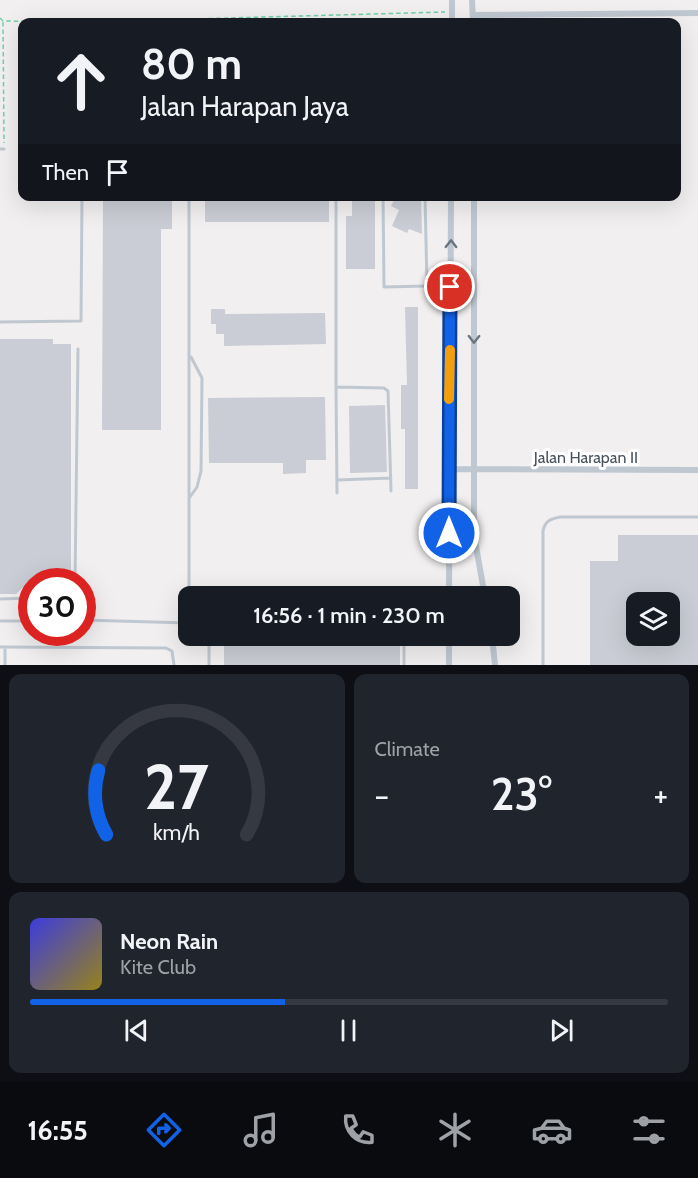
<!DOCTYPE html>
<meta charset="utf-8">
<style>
body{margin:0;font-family:Cabin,sans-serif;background:#20242c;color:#f1f3f6;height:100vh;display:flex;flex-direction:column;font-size:22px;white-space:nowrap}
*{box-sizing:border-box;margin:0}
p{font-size:20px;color:#9ea1a6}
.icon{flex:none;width:33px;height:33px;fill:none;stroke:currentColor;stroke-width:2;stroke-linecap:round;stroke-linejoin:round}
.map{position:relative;height:665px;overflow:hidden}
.details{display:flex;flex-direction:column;gap:9px;padding:9px;background:#0d0f14;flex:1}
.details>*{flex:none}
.top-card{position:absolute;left:18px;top:18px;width:663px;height:183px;border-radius:12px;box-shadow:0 6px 24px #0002;background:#171b24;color:#f1f3f6;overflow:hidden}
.tools{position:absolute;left:626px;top:592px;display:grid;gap:12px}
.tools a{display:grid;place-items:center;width:54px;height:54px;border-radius:12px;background:#171b24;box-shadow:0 6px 24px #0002;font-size:30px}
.speed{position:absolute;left:18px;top:568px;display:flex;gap:12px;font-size:30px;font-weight:700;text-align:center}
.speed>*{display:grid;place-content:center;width:78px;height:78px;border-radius:50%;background:#171b24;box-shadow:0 6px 24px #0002;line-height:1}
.speed .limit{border:9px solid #d22;background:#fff;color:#111}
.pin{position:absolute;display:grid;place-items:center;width:51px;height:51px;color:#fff;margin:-26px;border:3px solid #fff;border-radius:50%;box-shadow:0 2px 6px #0007}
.me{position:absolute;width:66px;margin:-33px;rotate:0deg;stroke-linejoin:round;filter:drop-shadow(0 0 4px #0008)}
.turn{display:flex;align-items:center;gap:21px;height:126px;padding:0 24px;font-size:27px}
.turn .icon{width:78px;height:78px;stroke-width:2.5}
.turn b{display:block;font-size:42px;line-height:51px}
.then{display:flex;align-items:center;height:57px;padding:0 24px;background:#0003;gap:12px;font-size:22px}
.big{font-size:45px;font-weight:600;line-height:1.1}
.details .card{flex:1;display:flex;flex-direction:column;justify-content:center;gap:9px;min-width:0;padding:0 21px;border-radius:12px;background:#20242c}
.details .dial{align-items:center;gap:0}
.dial svg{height:156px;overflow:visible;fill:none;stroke:#363941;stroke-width:7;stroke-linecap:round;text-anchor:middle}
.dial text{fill:#f1f3f6;stroke:none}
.song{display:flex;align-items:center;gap:18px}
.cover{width:72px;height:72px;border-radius:9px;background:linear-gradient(135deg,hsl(240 70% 55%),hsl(50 70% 35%))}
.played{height:6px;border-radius:3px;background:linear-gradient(90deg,#1262e8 40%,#363941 40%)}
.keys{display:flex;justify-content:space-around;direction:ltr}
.heat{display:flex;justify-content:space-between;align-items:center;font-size:33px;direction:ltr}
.details .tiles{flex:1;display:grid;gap:9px;grid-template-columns:1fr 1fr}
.card:last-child{grid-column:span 2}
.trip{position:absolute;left:178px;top:586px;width:342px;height:60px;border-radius:12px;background:#171b24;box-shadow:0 6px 24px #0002;font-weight:600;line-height:60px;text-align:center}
.dock{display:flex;height:96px;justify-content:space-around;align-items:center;background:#090b0e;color:#9ea1a6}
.dock .icon{width:42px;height:42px}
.dock .active{color:#1262e8}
.dock b{font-size:27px;color:#f1f3f6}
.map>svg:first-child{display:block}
.building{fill:#cacdd5;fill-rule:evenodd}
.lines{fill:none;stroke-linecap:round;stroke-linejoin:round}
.path{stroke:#72d0a8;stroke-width:1.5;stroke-dasharray:4.5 3;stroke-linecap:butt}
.service{stroke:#bfc8d1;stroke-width:3}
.minor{stroke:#bfc8d1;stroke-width:6}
.oneway{stroke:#6a7580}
.route-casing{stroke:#0c4097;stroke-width:15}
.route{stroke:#1262e8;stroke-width:10}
.slow{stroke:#f59e0b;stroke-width:10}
.labels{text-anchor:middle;stroke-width:6;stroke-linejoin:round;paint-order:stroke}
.street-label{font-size:16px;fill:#46515d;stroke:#fff}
</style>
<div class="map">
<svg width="698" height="665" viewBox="0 0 698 665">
<rect width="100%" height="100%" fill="#f1efef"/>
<path class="building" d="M103,196H172V229H161V430H102Z
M205,196H329V222H205Z
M352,196H375V269H346V216H352Z
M396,196H421L422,234L409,229L407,233L392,226L399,210L391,206Z
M405,307H418V489H405V429H401V385H407Z
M211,309H225V314L325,313L326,344L224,346V334H216V324H211Z
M0,339H53V344H71V578H33L16,594H0Z
M325,397L326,460H306V473L283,474V463H209L208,398Z
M385,405L387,472L350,473L349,406Z
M618,535H698V665H590V561H618ZM636,603H669V636H636Z
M400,644V665H224V645Z"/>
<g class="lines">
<path class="path" d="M0,18L3,21L85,22L445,12
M3,22L4,143"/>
<path class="service" d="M0,149H4
M336,196V387
M383,196L384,287L427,286L425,196
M0,322L81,321L82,196
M337,480L391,478
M337,493L336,387L384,388L388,391L391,491
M190,497L197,487L201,471L202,378L191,357
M75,582L78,349
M0,599L32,598
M82,620L189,623
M0,621H32
M189,623V196
M0,647L166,648L172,651L174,665
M5,647V665
M209,665V638L404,637V665
M543,665V531C545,521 550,519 560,517H698"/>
<path class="minor" d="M472,0L473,22
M473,15L698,13
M452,22V0
M474,196V535L485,597
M449,469L698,470
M449,597L451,196
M449,636V665
M492,636L495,665"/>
</g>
<defs><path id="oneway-chevron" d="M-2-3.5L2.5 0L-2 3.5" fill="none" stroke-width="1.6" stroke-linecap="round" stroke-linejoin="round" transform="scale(1.5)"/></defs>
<g class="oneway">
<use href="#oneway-chevron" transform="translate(451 244) rotate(-89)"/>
<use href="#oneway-chevron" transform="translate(474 339) rotate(91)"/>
</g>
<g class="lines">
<defs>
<path id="route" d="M449,533L450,287"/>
</defs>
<use href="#route" class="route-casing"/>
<use href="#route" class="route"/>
<path class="slow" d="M449,399L450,350"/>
</g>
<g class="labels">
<g class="street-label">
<text x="586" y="463">Jalan Harapan II</text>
</g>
</g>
</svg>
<div class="tools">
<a><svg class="icon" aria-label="layers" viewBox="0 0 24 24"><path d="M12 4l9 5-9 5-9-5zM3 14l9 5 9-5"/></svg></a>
</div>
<div class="speed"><div class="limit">30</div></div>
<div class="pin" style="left:450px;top:287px;background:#d93025"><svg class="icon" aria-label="arrive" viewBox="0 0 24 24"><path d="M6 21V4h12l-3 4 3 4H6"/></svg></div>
<svg class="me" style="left:449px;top:533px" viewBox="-20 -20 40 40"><circle r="17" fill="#1262e8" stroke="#fff" stroke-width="3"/><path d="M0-11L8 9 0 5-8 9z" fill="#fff"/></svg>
<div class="trip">16:56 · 1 min · 230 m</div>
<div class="top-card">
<div class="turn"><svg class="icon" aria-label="ahead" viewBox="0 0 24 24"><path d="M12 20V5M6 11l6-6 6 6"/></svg><div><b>80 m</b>Jalan Harapan Jaya</div></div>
<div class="then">Then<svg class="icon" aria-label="arrive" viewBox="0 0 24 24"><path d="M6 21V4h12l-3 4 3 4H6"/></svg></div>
</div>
</div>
<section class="details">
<div class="tiles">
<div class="card dial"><svg viewBox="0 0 100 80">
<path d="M14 69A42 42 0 1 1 86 69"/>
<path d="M14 69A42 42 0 0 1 10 36" stroke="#1262e8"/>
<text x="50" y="56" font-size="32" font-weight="700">27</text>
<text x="50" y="72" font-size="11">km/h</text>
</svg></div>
<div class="card"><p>Climate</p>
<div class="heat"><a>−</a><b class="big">23°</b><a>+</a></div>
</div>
<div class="card">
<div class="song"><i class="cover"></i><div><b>Neon Rain</b><p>Kite Club</p></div></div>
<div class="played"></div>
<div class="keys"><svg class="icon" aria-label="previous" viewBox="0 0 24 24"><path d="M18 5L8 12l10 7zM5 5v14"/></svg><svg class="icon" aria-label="pause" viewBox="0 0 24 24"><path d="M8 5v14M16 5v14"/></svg><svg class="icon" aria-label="next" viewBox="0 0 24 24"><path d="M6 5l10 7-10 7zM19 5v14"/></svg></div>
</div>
</div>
</section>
<nav class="dock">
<b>16:55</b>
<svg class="icon active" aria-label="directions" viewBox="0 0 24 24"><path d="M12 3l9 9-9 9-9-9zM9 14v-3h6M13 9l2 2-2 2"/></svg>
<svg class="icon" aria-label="music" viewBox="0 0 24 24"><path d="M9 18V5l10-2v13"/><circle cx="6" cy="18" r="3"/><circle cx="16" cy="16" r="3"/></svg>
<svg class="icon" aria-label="phone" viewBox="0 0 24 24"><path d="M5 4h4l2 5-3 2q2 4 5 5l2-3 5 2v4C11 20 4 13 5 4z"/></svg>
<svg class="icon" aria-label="climate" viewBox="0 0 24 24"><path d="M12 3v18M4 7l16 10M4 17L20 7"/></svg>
<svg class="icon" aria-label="car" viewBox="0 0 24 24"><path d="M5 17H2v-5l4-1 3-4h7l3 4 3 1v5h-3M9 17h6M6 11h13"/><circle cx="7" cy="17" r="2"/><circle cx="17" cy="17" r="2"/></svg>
<svg class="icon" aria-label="filters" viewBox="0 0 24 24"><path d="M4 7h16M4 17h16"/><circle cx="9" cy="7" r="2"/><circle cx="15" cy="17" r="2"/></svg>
</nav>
